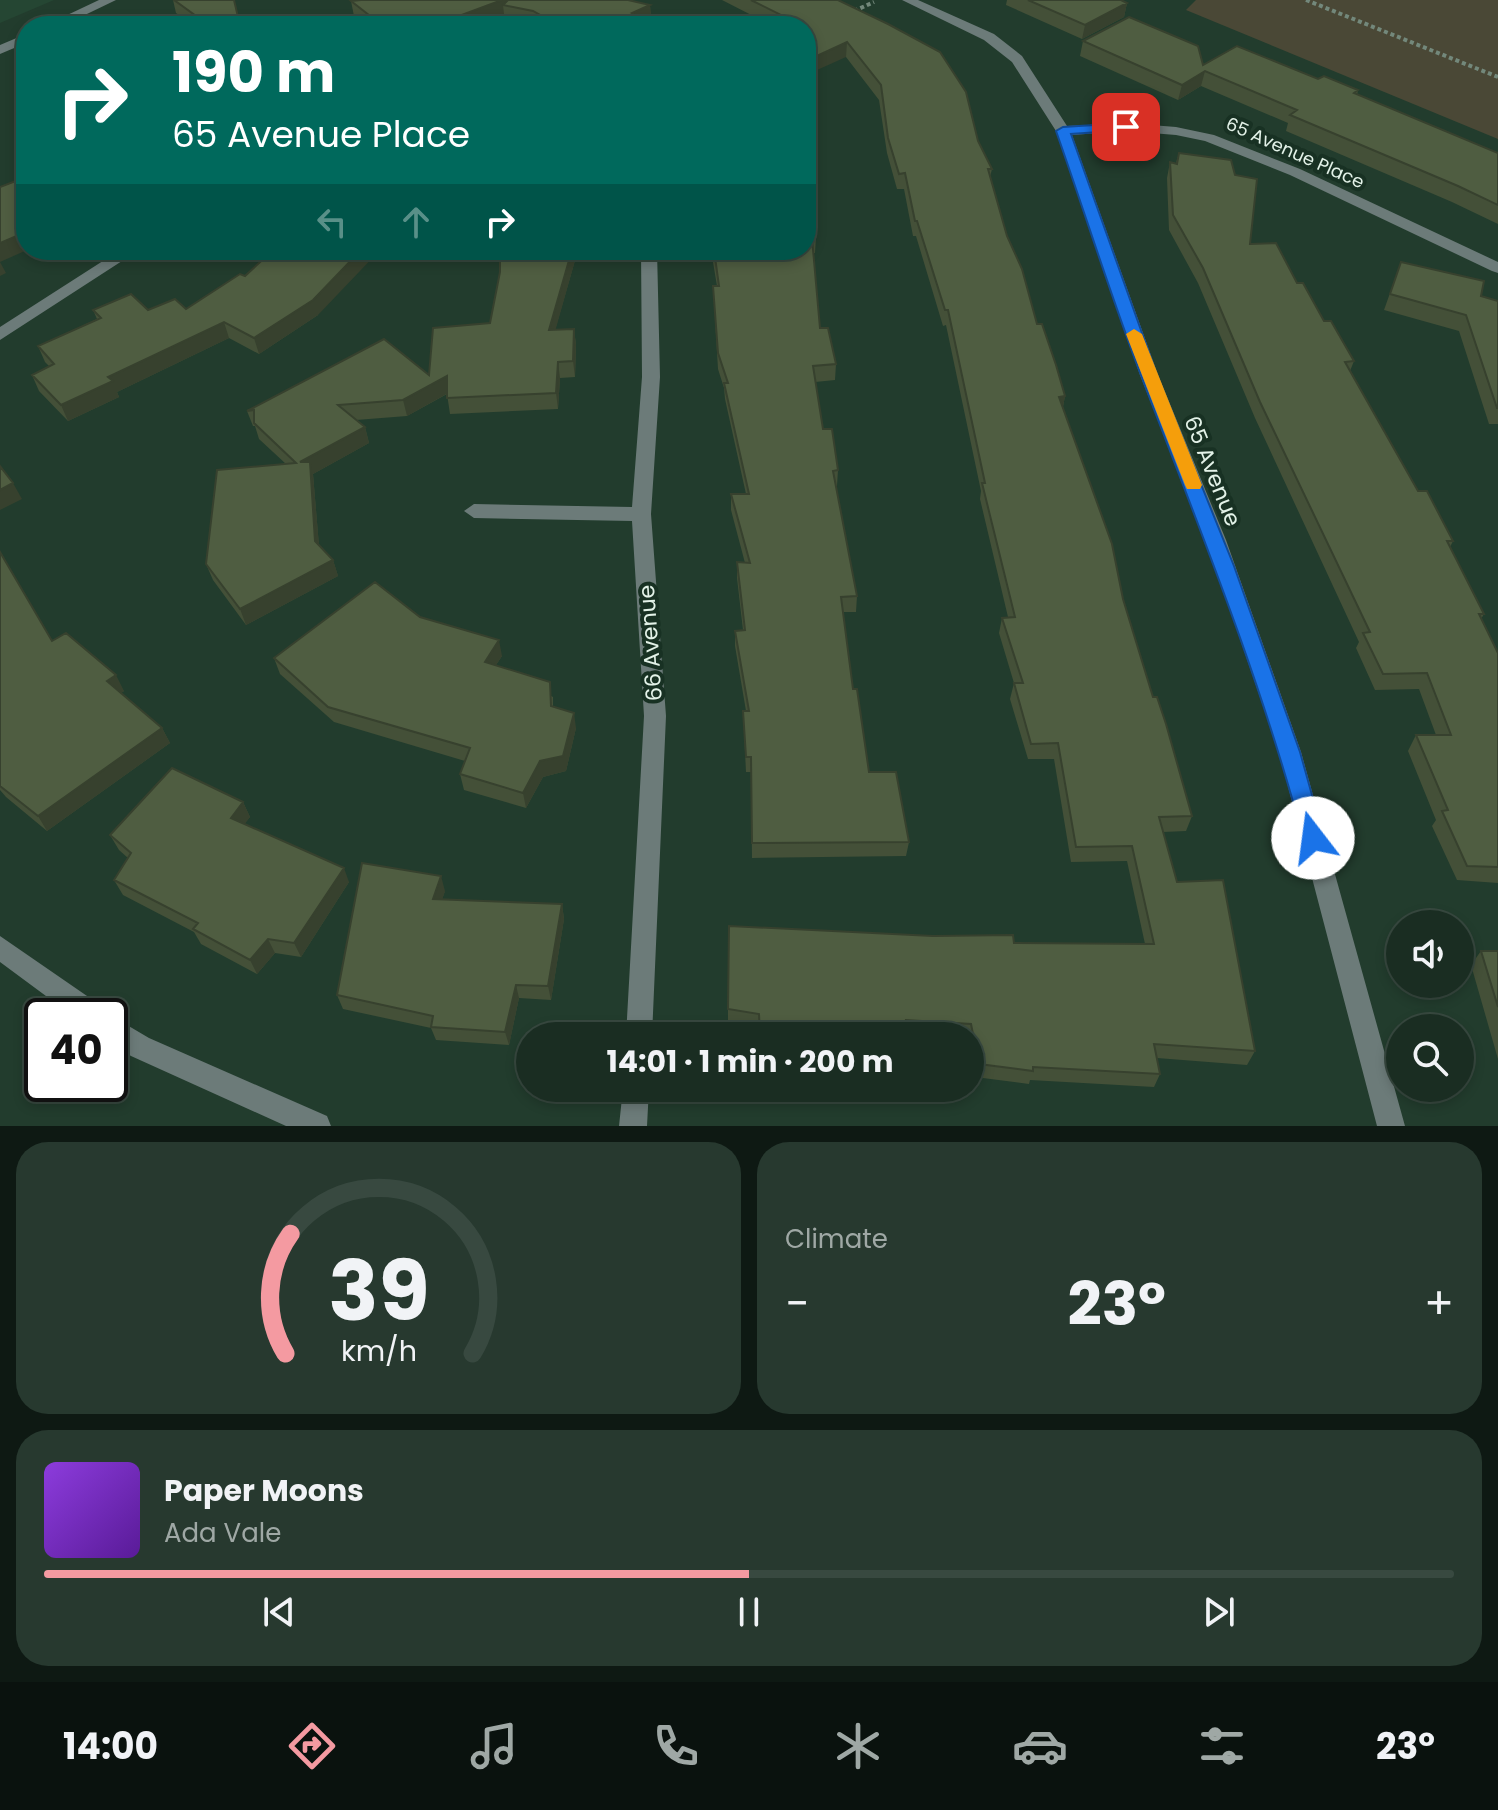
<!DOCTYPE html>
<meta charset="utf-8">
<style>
body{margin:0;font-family:Poppins,sans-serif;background:#27392f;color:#f1f3f6;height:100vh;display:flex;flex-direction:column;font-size:30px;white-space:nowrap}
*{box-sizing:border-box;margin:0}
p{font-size:26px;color:#9fa8a5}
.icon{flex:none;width:44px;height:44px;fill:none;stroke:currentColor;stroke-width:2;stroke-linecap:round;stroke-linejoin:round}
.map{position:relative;height:1126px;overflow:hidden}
.sheet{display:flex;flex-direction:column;gap:16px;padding:16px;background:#0e1913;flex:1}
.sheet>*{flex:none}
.guide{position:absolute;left:16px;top:16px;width:800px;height:244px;border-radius:32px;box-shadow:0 4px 12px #0003,0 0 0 2px #384940;background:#00695c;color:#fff;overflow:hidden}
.buttons{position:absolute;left:1386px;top:910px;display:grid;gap:16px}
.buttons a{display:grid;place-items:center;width:88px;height:88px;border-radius:50%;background:#1a2d22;box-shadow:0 4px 12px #0003,0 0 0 2px #384940;font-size:40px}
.speed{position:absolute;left:24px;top:998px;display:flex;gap:16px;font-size:40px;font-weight:700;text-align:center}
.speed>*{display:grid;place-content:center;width:104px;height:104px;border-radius:50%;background:#1a2d22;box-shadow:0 4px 12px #0003,0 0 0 2px #384940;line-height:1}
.speed .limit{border:4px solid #111;border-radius:12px;background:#fff;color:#111}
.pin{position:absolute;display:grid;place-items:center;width:68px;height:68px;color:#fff;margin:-34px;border-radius:16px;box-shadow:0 4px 12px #0006}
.me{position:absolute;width:88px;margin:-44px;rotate:345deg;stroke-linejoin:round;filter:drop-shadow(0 0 6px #0008)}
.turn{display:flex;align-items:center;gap:28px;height:168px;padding:0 24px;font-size:36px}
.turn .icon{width:104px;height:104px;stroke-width:2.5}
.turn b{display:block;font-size:56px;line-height:68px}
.lanes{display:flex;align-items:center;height:76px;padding:0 24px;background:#0003;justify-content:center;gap:40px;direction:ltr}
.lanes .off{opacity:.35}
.big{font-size:60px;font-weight:700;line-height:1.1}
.sheet .widget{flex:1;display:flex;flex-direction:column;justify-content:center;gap:12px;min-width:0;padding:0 28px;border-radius:32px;background:#27392f}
.sheet .dial{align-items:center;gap:0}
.dial svg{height:208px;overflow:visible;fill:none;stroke:#384940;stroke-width:7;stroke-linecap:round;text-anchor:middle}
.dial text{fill:#f1f3f6;stroke:none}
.song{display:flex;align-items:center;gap:24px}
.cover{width:96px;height:96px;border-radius:12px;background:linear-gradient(135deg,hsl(270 70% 55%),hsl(270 70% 35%))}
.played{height:8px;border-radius:4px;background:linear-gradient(90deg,#f49aa1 50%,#384940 50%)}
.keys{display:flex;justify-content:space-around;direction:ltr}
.heat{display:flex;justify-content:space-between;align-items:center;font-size:44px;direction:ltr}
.sheet .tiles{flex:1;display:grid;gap:16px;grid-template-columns:1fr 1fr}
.widget:last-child{grid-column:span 2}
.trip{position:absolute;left:516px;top:1022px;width:468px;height:80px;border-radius:40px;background:#1a2d22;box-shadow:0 4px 12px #0003,0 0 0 2px #384940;font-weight:700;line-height:80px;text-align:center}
.tabs{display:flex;height:128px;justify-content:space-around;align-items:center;background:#0a120e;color:#9fa8a5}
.tabs .icon{width:56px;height:56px}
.tabs .selected{color:#f49aa1}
.tabs b{font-size:36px;color:#f1f3f6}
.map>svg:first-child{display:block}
.built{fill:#254633}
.green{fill:#4a4836}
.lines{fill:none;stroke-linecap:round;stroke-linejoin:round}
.path{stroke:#73887b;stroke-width:4;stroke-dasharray:4 3;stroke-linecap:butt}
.minor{fill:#6c7b79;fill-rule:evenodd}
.wall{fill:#445038}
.shaded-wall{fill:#37412e}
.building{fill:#4f5d41;stroke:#37412e;stroke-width:2}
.route{fill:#1a73e8;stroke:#114b97;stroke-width:2}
.slow{fill:#f59e0b}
.labels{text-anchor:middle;stroke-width:8;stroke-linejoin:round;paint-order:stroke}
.far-street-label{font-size:18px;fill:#e3f2e8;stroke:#183123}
.street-label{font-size:22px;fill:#e3f2e8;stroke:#183123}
</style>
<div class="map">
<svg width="1498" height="1126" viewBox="0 0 1498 1126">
<rect width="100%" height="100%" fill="#223c2d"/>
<path class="built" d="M0,0H54L0,23Z"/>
<path class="green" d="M1196,0H1498V139L1186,10Z"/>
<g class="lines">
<path class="path" d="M1306,0L1498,77
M854,11L874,2"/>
<path class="minor" d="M99,0H116L62,26H44Z
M902,0H918L994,34L1022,56L1067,126L1126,123L1176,127L1214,135L1300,169L1498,262V273L1492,271L1290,175L1205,141L1176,135L1126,131L1072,135L1158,375L1226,540L1301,752L1405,1126H1377L1279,752L1206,540L1140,375L1056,131L1012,62L984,40Z
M26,34V43L0,54V45Z
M120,250H139L0,340V327Z
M641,250H657L660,377L651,514L666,716L652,1036H626L644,716L632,521L474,518L464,511L474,504L632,507L642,377Z
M0,936L103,1007L107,1016L110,1015L149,1038L327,1116L331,1126H286L131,1056L110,1042V1016H73L0,962Z
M623,1088H649L647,1126H619Z"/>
</g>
<path class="wall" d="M173,0H234L238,17L272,26H195L176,13Z
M722,0H838L978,141L992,169L990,177L1007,236L1037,324L1065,396L1063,407L1153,697L1192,816L1186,831L1163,832L1177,882L1255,1051L1247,1065L1157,1058L1160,1074L1154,1087L1030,1080L1029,1084L975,1077L970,1050V1036L907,1034V1036H760L759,1028L728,1023V1009L1014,943L1145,944L1127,861L1071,862L1054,759H1028L1010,699L1014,683L999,633L1002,618L1008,617L980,499L981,491L946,325L943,326L916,236H913L904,189H897L887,153L879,100L846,57L806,26H773Z
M1007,0H1121L1127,3L1124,17L1082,39L1006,5Z
M351,1L650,5L651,20L648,21L657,26H536L505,19L504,14L473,26H367L354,16Z
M1083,41L1203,65L1318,79L1358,90L1357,95L1498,153V224L1452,202L1286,131L1288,123L1201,86L1178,100L1080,56Z
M1179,153L1250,244L1297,283L1354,361L1350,371L1418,491L1453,541L1450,547L1484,614L1481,619L1498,653V883L1457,880L1432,826L1436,820L1408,751L1416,735H1436L1419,689L1375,690L1356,648L1359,642L1255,418L1198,283L1169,230L1167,178L1170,162L1176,163Z
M806,202L816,237L815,253H813L820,328L836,364L835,380L815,382L823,429L838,470L837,486H836L857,596L856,612H843L853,689L869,772L909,842L906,856L752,858L751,772H746L743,711H746L735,646V631L743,630L737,578V562L745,563L731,510V494H746L725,399L724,388L718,369L713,286H717L711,250H806Z
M576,257L555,330L574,329L576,345L575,377L560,378L558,409L450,414L447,394L407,416L356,420L365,427L369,443L313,474L319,546L333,560L338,576L246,625L213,580L206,564L286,464L259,439L255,426H253L247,411L429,375L490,323Z
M1401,262L1481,296L1498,301V424H1489L1459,331L1384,310Z
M186,309L318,315L259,354L229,338L117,392L119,397L68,421L39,391L32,375L49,366L45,362L38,346L97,319L93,310Z
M0,552L52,641L124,691L121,693L162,728L170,743L47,831L6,797L0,790Z
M502,656L496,665L553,697V707L576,728L566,771L543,777L526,808L464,790L460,774L465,761L334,722L280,674L274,658Z
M243,802L250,817L244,824L349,882L301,957L275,953L257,974L201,944L194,932L123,895L114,880L128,858L119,850L110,835Z
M445,891L442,899L562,904L564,919L551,1000L519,998L509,1045L436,1040L431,1028L343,1009L337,995Z
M1481,951H1498V1059L1471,965Z"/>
<path class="shaded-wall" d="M502,0H514L503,5L504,14L473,26H432Z
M1127,3L1124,17L1082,39L1085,25Z
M650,5L651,20L636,26L632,13Z
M847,42L846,57L806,75V61Z
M1205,71L1201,86L1178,100L1182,85Z
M26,232V250H27L0,262L6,273L0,276V243Z
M361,250H380L318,315L259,354L254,338Z
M572,250H575L576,257L551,346L549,330Z
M224,322L229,338L117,392L119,397L68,421L61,405L108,377Z
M574,329L576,345L575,377L573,361Z
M558,362L560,378L558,409L556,393Z
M447,376L450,392L407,416L403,400Z
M1065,396L1062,412L1059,397Z
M365,427L369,443L313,474L320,557L315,541L300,462Z
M13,483L22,499L0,510V490Z
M333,560L338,576L246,625L240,609Z
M499,640L502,656L488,677L485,662Z
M116,675L124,691L115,697L107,681Z
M574,713L576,728L566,771L543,777L526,808L523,793L540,761Z
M162,728L170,743L47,831L38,816Z
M243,802L250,817L238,833L231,818Z
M344,868L349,882L301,957L294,943Z
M441,876L445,891L438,913L433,899Z
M562,904L564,919L551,1000L548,986Z
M268,939L275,953L257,974L250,960Z
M516,985L519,998L509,1045L505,1032Z"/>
<path class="building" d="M174,0H234L238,17L255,15L272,26H210Z
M361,0H502L432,26H383L351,1Z
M508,0H628L650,5L632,13L657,26H560L533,11L503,5Z
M751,0H838L888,24L940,52L966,92L978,141L992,169H988L1007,236L1022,269L1037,324H1042L1056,365L1065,396L1059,397L1112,544L1123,599L1153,697H1157L1166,724L1192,816L1159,817L1177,882L1223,880L1255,1051L1154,1044L1160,1074L1033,1067V1071L979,1064L971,1024L906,1020L907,1036H760L759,1014L728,1009L729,926L933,936L1013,935L1014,943L1154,944L1132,846L1076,847L1058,743L1031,744L1014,683H1023L1002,618L1015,617L982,483H985L948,310H945L917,221H915L905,173L899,174L888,138L881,85L847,42L806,61V26H803Z
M1028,0H1121L1127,3L1085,25Z
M1129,17L1198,46L1203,65L1237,46L1318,79L1324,76L1358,90L1354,93L1498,153V205L1458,186L1290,115L1297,110L1205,71L1182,85L1083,41Z
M1179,153L1231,160L1235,175L1257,179L1250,244L1276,243L1297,283H1303L1324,321H1331L1354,361L1345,362L1418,491H1427L1453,541H1447L1484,614H1479L1498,653V867L1467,866L1442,811L1448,810L1416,735H1451L1427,673L1383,674L1363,633L1370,632L1260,402L1203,268L1173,215L1170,162L1177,164Z
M26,177V232L0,243V187Z
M806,202L816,237L812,238L820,328H828L836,364L813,366L823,429H832L838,470L833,471L857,596L841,597L853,689H857L869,772H896L909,842L752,843L751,757H746L743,711H749L735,631L745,630L737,562L750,563L731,494H749L724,383H728L718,353L713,286H719L714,250H806Z
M273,250H361L313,300L254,338L224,322L108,377L113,381L61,405L32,375L54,364L38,346L101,318L93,310L131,294L148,310L175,299L186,309L240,274L245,276Z
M500,250H572L549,330L574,329L573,361L558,362L556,393L447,398V376L403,400L338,405L365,427L300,462H310L315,541L333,560L240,609L206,564L217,470L296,463L254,423V410L247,411L384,339L429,375L433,328L490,323L500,272Z
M1401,262L1484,281L1481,296L1498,301V408H1497L1466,315L1390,294Z
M0,466L13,483L0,490Z
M0,552L52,641L66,633L116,675L107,681L162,728L38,816L0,786Z
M375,582L420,617L499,640L485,662L550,682L551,706L574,713L563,756L540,761L523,793L460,774L470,748L328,707L274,658Z
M172,768L243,802L231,818L344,868L294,943L268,939L250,960L193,929L198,923L114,880L131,853L110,835Z
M362,863L441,876L433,899L562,904L548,986L516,985L505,1032L431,1027L433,1016L337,995Z
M1481,951H1498V1007Z"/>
<path class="route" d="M1126,123L1132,127L1130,130L1071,134L1157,375L1234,566L1300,752L1324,838L1321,845L1313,847L1306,845L1303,838C1261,680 1200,530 1142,378C1111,297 1085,213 1056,131L1063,127Z"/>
<path class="slow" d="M1134,329L1142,334L1202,485L1200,489H1187L1185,485L1126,334Z"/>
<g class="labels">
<g class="far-street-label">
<text transform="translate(1295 153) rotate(24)" y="6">65 Avenue Place</text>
</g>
<g class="street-label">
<text transform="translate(1213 471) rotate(68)" y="8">65 Avenue</text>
<text transform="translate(650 643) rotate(-94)" y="8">66 Avenue</text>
</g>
</g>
</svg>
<div class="buttons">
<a><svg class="icon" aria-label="sound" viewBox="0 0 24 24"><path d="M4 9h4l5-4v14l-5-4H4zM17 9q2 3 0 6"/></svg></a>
<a><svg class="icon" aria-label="search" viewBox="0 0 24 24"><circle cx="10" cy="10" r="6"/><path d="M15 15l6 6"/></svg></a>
</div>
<div class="speed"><div class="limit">40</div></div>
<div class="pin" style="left:1126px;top:127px;background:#d93025"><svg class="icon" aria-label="arrive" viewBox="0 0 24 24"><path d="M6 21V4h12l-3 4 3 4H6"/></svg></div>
<svg class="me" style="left:1313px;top:838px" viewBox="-20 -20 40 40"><circle r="19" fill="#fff"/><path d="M0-13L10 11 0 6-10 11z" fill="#1a73e8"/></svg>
<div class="trip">14:01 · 1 min · 200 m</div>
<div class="guide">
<div class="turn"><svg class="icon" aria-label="right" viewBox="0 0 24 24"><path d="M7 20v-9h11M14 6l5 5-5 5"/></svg><div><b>190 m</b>65 Avenue Place</div></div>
<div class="lanes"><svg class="icon off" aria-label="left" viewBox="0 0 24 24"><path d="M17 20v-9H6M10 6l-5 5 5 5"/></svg><svg class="icon off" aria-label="ahead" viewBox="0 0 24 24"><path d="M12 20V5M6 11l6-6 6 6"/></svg><svg class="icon" aria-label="right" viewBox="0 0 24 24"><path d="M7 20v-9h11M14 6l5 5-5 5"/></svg></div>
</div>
</div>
<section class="sheet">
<div class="tiles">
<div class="widget dial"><svg viewBox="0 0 100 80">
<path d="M14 69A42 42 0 1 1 86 69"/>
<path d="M14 69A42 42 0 0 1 16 23" stroke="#f49aa1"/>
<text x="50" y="56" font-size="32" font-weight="700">39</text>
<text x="50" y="72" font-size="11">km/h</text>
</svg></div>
<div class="widget"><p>Climate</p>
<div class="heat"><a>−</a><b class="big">23°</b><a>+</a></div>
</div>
<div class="widget">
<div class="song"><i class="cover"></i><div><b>Paper Moons</b><p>Ada Vale</p></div></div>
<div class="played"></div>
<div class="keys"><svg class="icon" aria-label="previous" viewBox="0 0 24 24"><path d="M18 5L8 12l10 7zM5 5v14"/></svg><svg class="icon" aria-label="pause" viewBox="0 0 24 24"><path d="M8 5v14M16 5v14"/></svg><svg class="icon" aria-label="next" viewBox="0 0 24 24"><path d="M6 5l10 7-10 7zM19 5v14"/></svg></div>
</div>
</div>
</section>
<nav class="tabs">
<b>14:00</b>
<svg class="icon selected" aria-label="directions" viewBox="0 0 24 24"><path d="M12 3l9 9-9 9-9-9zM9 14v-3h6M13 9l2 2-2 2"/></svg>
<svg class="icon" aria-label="music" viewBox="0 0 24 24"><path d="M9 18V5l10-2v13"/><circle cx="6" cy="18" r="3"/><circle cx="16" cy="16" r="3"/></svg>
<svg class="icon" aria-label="phone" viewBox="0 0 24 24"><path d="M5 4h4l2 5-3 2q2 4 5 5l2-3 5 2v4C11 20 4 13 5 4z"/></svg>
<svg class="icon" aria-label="climate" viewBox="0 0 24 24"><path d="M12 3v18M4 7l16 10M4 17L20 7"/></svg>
<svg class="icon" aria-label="car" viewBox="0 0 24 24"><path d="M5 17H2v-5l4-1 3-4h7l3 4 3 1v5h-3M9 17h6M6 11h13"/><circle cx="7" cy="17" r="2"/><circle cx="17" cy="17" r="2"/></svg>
<svg class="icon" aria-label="filters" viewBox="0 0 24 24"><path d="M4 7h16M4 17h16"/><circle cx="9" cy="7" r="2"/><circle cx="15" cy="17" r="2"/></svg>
<b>23°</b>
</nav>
